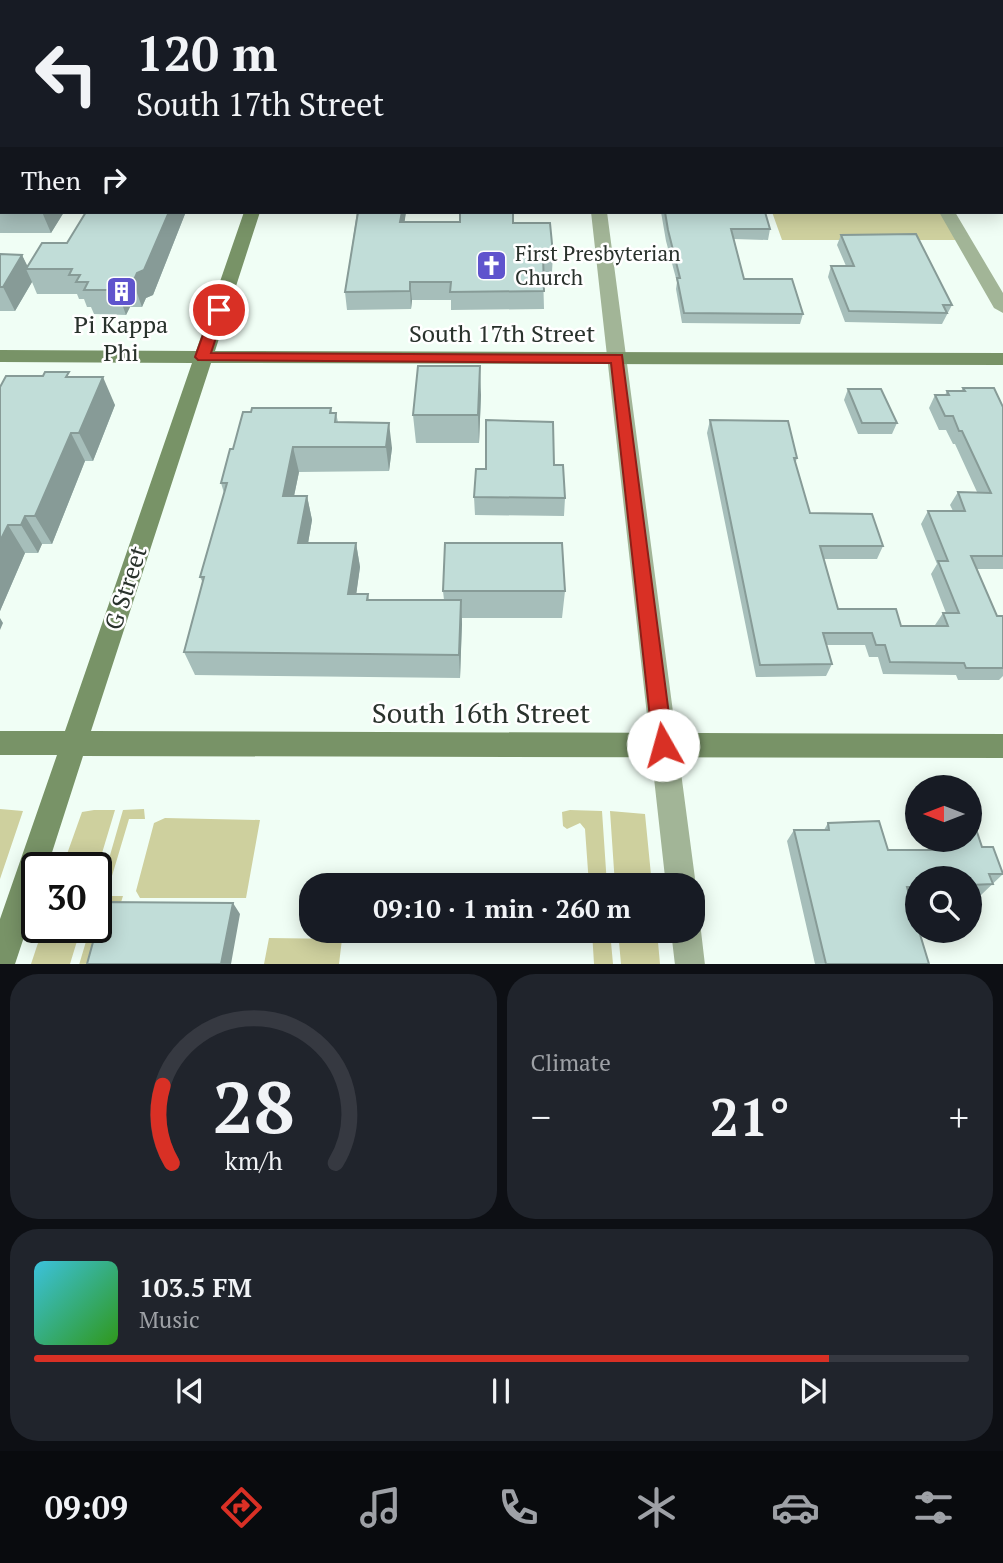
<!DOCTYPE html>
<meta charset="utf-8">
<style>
body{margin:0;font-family:"PT Serif",serif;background:#20242c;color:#f1f3f6;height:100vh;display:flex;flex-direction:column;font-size:26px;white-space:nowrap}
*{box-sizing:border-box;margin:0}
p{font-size:23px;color:#9ea1a6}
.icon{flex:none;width:38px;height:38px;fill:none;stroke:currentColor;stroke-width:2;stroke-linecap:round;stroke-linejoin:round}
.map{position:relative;height:964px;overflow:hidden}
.sheet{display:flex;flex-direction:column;gap:10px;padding:10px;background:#0d0f14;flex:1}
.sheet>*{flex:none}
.banner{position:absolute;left:0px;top:0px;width:1004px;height:214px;box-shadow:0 4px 18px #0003;background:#171b24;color:#f1f3f6;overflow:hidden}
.needle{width:46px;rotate:270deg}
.buttons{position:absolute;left:905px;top:775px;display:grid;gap:14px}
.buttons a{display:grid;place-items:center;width:77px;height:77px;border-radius:50%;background:#171b24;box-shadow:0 4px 18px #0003;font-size:35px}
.speed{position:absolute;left:21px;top:852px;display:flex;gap:14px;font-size:35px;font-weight:700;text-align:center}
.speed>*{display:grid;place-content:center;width:91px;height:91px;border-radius:50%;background:#171b24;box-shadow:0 4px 18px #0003;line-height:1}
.speed .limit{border:4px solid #111;border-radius:10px;background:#fff;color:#111}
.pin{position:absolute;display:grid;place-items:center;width:60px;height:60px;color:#fff;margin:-30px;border:4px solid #fff;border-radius:50%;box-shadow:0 2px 7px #0007}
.me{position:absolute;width:77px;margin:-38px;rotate:353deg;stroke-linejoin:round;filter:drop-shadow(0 0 5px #0008)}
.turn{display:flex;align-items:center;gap:24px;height:147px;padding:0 21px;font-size:32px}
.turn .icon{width:91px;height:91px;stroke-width:2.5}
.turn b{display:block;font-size:49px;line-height:60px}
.then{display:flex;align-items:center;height:66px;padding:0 21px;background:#0003;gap:14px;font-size:26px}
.big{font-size:52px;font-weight:600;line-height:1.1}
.sheet .tile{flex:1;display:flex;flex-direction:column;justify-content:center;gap:10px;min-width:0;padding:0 24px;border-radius:28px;background:#20242c}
.sheet .dial{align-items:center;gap:0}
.dial svg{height:182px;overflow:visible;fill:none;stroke:#363941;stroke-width:7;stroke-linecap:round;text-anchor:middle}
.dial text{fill:#f1f3f6;stroke:none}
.song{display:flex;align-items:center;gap:21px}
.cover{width:84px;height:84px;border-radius:10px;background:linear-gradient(135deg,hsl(190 70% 55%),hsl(110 70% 35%))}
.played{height:7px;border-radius:4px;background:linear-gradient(90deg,#d93025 85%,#363941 85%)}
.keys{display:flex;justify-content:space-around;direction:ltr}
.heat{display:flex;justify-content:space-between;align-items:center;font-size:38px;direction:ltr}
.sheet .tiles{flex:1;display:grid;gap:10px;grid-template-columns:1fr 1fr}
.tile:last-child{grid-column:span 2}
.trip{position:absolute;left:299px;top:873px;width:406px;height:70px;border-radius:28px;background:#171b24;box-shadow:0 4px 18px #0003;font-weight:600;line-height:70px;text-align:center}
.tab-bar{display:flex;height:112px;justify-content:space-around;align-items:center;background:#090b0e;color:#9ea1a6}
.tab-bar .icon{width:49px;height:49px}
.tab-bar .active{color:#d93025}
.tab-bar b{font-size:32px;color:#f1f3f6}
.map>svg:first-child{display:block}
.green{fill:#ced09e}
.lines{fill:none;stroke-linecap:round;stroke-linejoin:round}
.street{fill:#a2b597;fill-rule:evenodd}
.secondary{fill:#789367;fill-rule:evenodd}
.wall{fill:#a6beba}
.shaded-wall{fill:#879b97}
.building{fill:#c1ddd8;stroke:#879b97;stroke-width:2}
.route{fill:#d93025;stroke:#8d1f18;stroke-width:2}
.labels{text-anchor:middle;stroke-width:5;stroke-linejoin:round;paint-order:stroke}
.far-poi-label{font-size:21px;fill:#29322c;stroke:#fff;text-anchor:start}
.poi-label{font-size:24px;fill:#29322c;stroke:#fff}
.street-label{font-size:24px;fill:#29322c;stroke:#fff}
.near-street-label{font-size:28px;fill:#29322c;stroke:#fff}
</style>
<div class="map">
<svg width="1003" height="965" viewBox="0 0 1003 965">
<rect width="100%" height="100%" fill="#f0fef5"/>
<path class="green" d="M772,212H947L964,240H782Z
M0,809L23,811L0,879Z
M144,809L145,819H129L106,896H123L101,964L79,965L90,928H96V904L123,810Z
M94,810H115L96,873V868H62L82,812Z
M570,810L602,811L607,885H589L585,829L580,823L567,829L563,826L562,812Z
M610,811L645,814L652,885H615Z
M165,818L260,820L246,898H140L136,891L154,823Z
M43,928H81L70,964H31Z
M592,931H610L613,964H594Z
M618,931H657L660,964H621Z
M269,938L342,939L339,964H264Z"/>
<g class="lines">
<path class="street" d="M200,0H329L199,2Z
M568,0H580V2H569Z
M819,0H831V2H820Z
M2,78V87L0,88V79Z
M0,143H2V151H0Z
M591,212H607L696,886L693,892V886H666Z
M939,212H955L1003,293V313L994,308Z
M693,919L697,920L701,931L705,965H675L671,931H693Z"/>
<path class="secondary" d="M318,0H330L318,2Z
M244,212H260L215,351L1003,353V365L211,363L91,731L1003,734V758L83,756L47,868H37V898L15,964L0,965V919L57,755H0V731H65L192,363L0,362V350L196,351Z"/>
</g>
<path class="wall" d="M867,0H935V1L924,2H868Z
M2,96V128H1L0,98Z
M0,150H2V212H64L51,233H0Z
M86,212H193L192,214H185L153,295L146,298L142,307H130L126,315L94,314L91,307H87L84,299H79L77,294H37L32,282L15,311H0V254L22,255L27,267L67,243Z
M357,212H406L404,222L513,223L553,254L552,272H543L544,309L451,310V300H412L411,309L347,310L345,292Z
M661,212H765L770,229L768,240L734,239L744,279L803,314L800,324L682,323L676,289L677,282L666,241Z
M841,235L952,305L942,324L845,322L828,277L831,266H846L837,245Z
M71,377L115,405L93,461H85L52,544H42L38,553H25L0,611V387Z
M963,388L1003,407V569H976L997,616H1003V676L999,680H958L956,675L883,674L878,657H869L865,645H826L832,664L826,676L756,677L707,433L710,420L797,458L795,464L810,513L883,546L877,559H823L838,609L901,626L935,625L943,613H946L931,574L937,564L921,524L928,511H953L950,505L958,492H977L955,444H953L946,430H939L929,408L935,395H945L947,391H961Z
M848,389L897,423L892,434H858L844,400Z
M481,395L479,443H416L413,415Z
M331,408L332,413H336L338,422L392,448L389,471L299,472L294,496H307L312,520L308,543H356L360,567L356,594H368L369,600H444L443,591H565L562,618H462L460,678L195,675L184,652L203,583L200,577L224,493L221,483Z
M554,465L565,498L564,516L475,515L474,497L486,469Z
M828,823L888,850H934L931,840H970L982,847L1003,874L981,895H970V878H917V897H909L929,964H815L787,841L794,830H824Z"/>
<path class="shaded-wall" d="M2,15V42L0,44V17Z
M42,212H64L51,233Z
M169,212H184L185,214L153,295L146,298L142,307L133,282Z
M402,212H406L402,240L400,222Z
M22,255L29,269H26L32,282L15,311L3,287Z
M121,282L130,307L126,315L117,290Z
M410,282L412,300L411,309L410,291Z
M480,366L481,395L479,443L478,415Z
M103,377L115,405L93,461L79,433Z
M389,423L392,448L389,471L386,447Z
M71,433L85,461L52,544L35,516Z
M293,447L299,472L289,520L283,496Z
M307,496L312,520L304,567L298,543Z
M25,516L42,544L38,553L21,525Z
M8,525L25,553L0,611V541Z
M356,543L360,567L353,618L348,594Z
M461,600L462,624L460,678L459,655Z
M0,618L3,623L0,630Z
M233,903L240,914L231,964H221Z"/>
<path class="building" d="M0,0H272L271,2H2V15L0,17Z
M359,0H534V2H358Z
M621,0H692L693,2H622Z
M735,0H782L783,2H735Z
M915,0H923L924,2H913Z
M2,96V108H0V98Z
M0,150H2V209H0Z
M86,212H169L144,270L137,273L133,282H121L117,290H84L88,282H76L80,275H69L72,269H26L42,243H67Z
M358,212H402L400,222H460V212H513V223H550L553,254H543L544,291L450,292L451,282H410V291L345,292Z
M665,212H765L770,229H731L744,279H792L803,314L684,313L677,278H680L668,230Z
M916,234L952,305H943L947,313L849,311L831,266H854L841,235Z
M0,254L22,255L3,287H0Z
M418,366H480L478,415H413Z
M45,372H69L66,377H103L79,433H71L35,516H25L21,525H8L0,541V387L6,376H43Z
M963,388H994L1003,407V556H971L997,616H1003V668H966L964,663L890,662L885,645H876L872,633H823L832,664L760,665L710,420L788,421L797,458H794L810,513L872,514L883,546H820L838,609H896L901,626H948L943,613H959L938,561H948L928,511H965L958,492L991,493L962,431H959L953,416H945L935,395H949L947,391H965Z
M848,389H881L897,423H862Z
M252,408H331L330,413H336L335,422L389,423L386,447H293L283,496H307L298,543H356L348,594H368L367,600H461L459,655L184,652L204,577H200L227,483H221L230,449H233L243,412H251Z
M486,420L553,422L554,465H563L565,498L474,497L476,469H486Z
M445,543H562L565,591H443Z
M879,821L888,850H948L945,840H970V823H974L982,847H993L1003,874H989L993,884L970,885V878H917V887H907L917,923V931H919L929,964H826L794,830H829L828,823Z
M104,902L233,903L221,964H87Z"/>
<path class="route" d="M219,306L225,310L211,353L622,355L673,745L670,752L663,755L656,752L653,745L611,363L198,360L195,357L212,310Z"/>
<defs>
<symbol id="church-square" viewBox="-11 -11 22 22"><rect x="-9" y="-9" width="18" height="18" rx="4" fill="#5f54cd" stroke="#fff"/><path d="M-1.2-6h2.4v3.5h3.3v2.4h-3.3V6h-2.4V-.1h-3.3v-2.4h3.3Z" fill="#fff"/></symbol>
<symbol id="building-square" viewBox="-11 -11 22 22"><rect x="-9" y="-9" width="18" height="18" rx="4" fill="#5f54cd" stroke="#fff"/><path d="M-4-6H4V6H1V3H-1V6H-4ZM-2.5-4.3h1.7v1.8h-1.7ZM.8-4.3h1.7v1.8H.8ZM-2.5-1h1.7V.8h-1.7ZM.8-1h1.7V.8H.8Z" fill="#fff"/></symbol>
</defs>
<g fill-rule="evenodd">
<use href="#church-square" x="474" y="248" width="35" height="35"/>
<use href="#building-square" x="104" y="274" width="35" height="35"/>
</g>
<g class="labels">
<g class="far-poi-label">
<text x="515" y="261">First Presbyterian<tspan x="515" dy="24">Church</tspan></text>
</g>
<g class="poi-label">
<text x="121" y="333">Pi Kappa<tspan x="121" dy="28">Phi</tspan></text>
</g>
<g class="street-label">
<text x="502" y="342">South 17th Street</text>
<text transform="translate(126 588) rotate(-72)" y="8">G Street</text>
</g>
<g class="near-street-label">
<text x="481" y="723">South 16th Street</text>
</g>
</g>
</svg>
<div class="buttons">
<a><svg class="needle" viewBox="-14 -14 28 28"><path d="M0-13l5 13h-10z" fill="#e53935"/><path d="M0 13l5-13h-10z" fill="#9ea1a6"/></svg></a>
<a><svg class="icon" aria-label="search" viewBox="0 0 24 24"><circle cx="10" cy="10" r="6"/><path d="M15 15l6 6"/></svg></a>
</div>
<div class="speed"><div class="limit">30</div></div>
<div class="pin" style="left:219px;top:310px;background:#d93025"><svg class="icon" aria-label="arrive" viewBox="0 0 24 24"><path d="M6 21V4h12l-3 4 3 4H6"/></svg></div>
<svg class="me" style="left:663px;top:745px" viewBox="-20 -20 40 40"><circle r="19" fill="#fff"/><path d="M0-13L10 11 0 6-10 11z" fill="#d93025"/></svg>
<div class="trip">09:10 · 1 min · 260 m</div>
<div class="banner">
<div class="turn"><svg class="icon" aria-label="left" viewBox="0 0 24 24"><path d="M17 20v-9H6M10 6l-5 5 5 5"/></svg><div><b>120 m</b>South 17th Street</div></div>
<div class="then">Then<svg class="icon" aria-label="right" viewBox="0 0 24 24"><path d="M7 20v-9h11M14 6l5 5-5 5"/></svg></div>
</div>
</div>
<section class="sheet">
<div class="tiles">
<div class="tile dial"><svg viewBox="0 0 100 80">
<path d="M14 69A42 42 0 1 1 86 69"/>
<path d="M14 69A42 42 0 0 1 10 35" stroke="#d93025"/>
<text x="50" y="56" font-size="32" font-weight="700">28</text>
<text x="50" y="72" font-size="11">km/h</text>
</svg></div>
<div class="tile"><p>Climate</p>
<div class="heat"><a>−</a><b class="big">21°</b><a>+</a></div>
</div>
<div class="tile">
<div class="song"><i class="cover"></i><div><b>103.5 FM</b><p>Music</p></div></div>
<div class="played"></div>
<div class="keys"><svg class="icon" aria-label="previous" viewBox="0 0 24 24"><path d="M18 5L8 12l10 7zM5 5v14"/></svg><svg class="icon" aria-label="pause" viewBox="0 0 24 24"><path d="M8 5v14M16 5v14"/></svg><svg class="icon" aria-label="next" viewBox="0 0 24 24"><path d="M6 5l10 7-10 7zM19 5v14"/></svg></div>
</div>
</div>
</section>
<nav class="tab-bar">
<b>09:09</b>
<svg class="icon active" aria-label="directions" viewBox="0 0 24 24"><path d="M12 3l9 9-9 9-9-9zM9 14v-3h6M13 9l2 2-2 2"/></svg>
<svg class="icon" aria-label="music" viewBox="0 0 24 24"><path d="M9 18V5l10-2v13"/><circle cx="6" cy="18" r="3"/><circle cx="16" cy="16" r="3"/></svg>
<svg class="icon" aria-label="phone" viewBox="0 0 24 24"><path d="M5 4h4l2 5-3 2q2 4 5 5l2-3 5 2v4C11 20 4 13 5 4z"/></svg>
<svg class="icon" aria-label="climate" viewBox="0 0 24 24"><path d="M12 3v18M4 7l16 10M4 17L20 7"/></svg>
<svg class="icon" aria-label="car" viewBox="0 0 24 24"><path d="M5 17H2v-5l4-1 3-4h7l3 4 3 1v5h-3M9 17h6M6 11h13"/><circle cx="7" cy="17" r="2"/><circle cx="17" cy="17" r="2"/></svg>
<svg class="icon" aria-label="filters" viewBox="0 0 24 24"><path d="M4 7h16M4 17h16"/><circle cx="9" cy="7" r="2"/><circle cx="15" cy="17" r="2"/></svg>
</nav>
